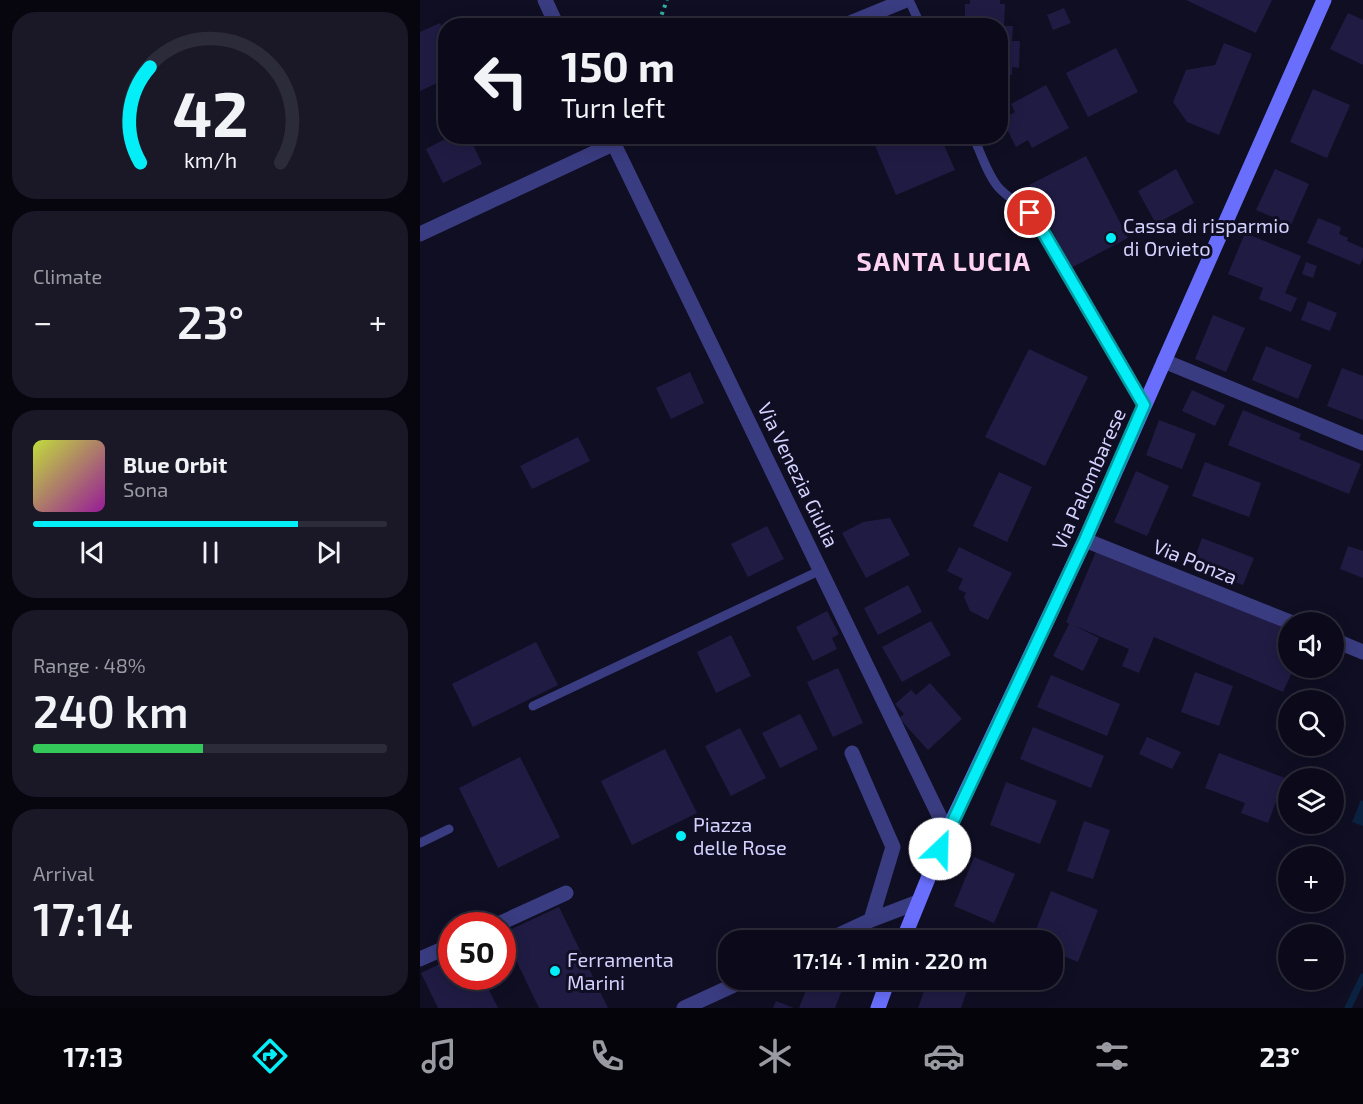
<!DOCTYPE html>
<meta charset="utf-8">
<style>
body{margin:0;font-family:"Exo 2",sans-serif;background:#1a1827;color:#f1f3f6;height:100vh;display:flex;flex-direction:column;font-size:22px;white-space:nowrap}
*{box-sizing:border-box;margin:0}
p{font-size:20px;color:#9a9aa2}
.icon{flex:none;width:33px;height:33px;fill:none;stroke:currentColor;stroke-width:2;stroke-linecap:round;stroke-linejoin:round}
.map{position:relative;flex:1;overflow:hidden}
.drawer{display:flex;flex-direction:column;gap:12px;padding:12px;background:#07060e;width:420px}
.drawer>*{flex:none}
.top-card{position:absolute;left:18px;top:18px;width:570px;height:126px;border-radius:24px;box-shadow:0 3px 15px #0003,0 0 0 2px #2c2b39;background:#0c0a1a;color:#f1f3f6;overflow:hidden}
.controls{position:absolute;left:858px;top:612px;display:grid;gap:12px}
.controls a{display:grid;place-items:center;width:66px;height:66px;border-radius:50%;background:#0c0a1a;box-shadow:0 3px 15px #0003,0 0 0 2px #2c2b39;font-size:30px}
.speed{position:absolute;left:18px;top:912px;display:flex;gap:12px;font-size:30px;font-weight:700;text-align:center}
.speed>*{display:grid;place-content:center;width:78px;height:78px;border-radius:50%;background:#0c0a1a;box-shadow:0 3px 15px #0003,0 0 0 2px #2c2b39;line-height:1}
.speed .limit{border:9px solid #d22;background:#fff;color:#111}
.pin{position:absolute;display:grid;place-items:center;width:51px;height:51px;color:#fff;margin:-26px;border:3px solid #fff;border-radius:50%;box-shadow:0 2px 6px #0007}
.me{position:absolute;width:66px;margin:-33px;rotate:24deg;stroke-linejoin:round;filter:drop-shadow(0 0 4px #0008)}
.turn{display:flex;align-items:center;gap:21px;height:126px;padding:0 24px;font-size:27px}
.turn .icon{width:78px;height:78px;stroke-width:2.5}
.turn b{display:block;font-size:42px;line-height:51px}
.big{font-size:45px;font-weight:600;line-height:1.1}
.drawer .card{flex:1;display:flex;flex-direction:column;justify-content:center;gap:9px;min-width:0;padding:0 21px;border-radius:24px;background:#1a1827}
.drawer .dial{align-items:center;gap:0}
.dial svg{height:156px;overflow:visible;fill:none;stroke:#2c2b39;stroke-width:7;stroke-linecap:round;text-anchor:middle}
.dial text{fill:#f1f3f6;stroke:none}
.song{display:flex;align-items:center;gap:18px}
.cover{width:72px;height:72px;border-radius:9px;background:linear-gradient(135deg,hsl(70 70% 55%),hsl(300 70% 35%))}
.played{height:6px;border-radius:3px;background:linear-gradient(90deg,#04eef7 75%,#2c2b39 75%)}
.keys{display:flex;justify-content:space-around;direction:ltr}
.heat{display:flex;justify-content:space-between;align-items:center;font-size:33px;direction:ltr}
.charge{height:9px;border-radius:4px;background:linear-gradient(90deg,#34c759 48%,#2c2b39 0)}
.trip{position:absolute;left:298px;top:930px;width:345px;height:60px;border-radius:24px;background:#0c0a1a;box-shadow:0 3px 15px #0003,0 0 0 2px #2c2b39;font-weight:600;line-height:60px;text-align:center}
.tab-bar{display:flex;height:96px;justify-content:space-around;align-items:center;background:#05040a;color:#9a9aa2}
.tab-bar .icon{width:42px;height:42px}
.tab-bar .selected{color:#04eef7}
.tab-bar b{font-size:27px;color:#f1f3f6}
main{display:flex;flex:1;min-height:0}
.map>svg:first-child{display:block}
.water{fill:#0a213f}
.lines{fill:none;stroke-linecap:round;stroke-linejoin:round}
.stream{stroke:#0a213f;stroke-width:7}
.building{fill:#201b43}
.path{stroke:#30b2a2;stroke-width:4;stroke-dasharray:3 4.5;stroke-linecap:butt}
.lane{stroke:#3a3c81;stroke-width:9}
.street{stroke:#3a3c81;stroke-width:15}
.secondary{stroke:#696ffc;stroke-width:15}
.route-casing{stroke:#039ba1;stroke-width:15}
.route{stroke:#04eef7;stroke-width:10}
.poi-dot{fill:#04eef7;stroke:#100e23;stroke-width:2}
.labels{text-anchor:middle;stroke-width:6;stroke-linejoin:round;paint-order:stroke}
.poi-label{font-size:20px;fill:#d3d1fe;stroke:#100e23;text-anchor:start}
.street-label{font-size:20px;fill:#d3d1fe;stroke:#100e23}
.district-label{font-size:26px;font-weight:bold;letter-spacing:1.5px;fill:#fed3f1;stroke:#100e23}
</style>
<main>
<section class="drawer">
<div class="card dial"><svg viewBox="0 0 100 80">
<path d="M14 69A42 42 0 1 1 86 69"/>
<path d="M14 69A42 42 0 0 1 19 20" stroke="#04eef7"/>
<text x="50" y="56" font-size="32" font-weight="700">42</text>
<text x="50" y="72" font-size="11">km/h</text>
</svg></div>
<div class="card"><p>Climate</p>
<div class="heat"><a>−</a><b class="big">23°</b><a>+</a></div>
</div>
<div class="card">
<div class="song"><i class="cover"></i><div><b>Blue Orbit</b><p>Sona</p></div></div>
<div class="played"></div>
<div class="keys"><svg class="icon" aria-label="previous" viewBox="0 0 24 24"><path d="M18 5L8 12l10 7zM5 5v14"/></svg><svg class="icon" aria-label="pause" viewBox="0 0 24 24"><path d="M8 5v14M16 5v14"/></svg><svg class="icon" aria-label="next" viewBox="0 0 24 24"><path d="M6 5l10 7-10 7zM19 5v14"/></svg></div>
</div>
<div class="card"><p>Range · 48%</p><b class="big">240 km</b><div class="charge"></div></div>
<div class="card"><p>Arrival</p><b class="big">17:14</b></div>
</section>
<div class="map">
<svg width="943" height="1008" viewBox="0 0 943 1008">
<rect width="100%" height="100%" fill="#100e23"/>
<path class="water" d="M941,800L943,801V826L932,822Z"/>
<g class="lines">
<path class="stream" d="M928,1008L943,977"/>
</g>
<path class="building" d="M550,0H580V4H585L584,26H593L592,41H600L599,68L592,67V75L580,74V26H545V4H550Z
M766,0H852L836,33Z
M644,8L651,23L633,30L627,15Z
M928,13L943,20V65L910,49Z
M20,23L26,35V79L0,91V32Z
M804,43L832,54L799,135L767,122L753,102L766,70L795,65Z
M696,48L718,92L668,117L646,73Z
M626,85L649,128L612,148L608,140L596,147L582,119L595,112L591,104Z
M893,89L930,105L907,158L870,142Z
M31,136H49L62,164L23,183L6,149Z
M451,136H520L535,170L476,195Z
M666,156L708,238L651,268L609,185Z
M756,169L774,203L736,224L718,191Z
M855,169L889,184L871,225L836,210Z
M898,218L921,227L919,234L928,238L927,241L943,248V258L940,265L887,243Z
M825,233L881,256L865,293L877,298L871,312L839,299L843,288L808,274Z
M886,262L897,266L893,278L882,274Z
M888,301L917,313L910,331L881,320Z
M793,315L825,328L806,372L775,359Z
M846,346L892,365L878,399L832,380Z
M609,349L668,377L625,466L565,437Z
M922,368L943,376V420L907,406Z
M270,372L284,403L251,419L236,388Z
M772,390L805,405L795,426L762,411Z
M823,410L881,434L879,439L941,464L929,494L808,445Z
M739,420L776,434L762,469L726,455Z
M158,437L170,461L112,489L100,466Z
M785,462L841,483L829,517L772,496Z
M716,471L749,486L727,536L694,522Z
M579,472L612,487L587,542L553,526Z
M470,518L490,555L446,578L422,533L443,522Z
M347,526L364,559L328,577L311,544Z
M782,538L834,558L823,585L772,566Z
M928,546L943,551V578L920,569Z
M539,547L592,573L568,620L550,611L544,597L546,593L538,589L543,579L527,571Z
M678,547L868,627V668H874L863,692L734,637L719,673L702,666L709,649L653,625L679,638L663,671L633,656L649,624L646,622Z
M488,585L502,612L458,635L444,608Z
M407,611L419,634L412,638L417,649L393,661L376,627Z
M511,621L531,655L482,682L462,647Z
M311,635L331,676L296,693L277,652Z
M116,642L138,685L53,727L32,684Z
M418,668L443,723L413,737L387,682Z
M775,672L813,686L799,726L761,712Z
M631,675L700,704L687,736L617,707Z
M510,683L542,719L508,750L479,718L484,714L475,704L491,690L496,695Z
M863,704L868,706V742L865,741L867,733L855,729Z
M380,714L398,749L360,768L342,733Z
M613,727L684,756L671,788L600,759Z
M320,728L346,778L311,796L285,746Z
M727,737L761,752L752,769L719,754Z
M245,749L277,813L212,845L181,781Z
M799,753L865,778L848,823L821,813L825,803L785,788Z
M100,757L140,837L78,868L39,788Z
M586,782L637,801L620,844L570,825Z
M664,821L690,830L673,879L647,871Z
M554,857L595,874L574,923L534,906Z
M631,891L678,910L658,962L633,952V940H612Z
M139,907L188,1008H119L83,933Z
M914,946L920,949L914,963Z
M32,958V976H62L78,1008H18L1,973Z
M390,980H426L415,1008H379Z
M508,980H523L548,988L541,1008H498Z
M356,1001L374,1008H353Z"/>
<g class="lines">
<path class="path" d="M233,26L239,22L247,0"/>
<path class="lane" d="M489,0L501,26
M553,136C561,153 567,174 579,188C592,202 606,205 618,223L724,405
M113,706L401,570
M0,843L29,829"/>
<path class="street" d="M125,0L137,26
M423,26L486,0
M190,136L527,832
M0,234L193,144
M744,361L943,443
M665,540L870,622
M914,640L943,652
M432,753L473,847L451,920
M74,926L146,893
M408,940L451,920L498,902
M0,959L32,945
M264,1008L325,980"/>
<path class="secondary" d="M483,940L527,832L665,540L904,0
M458,1008L468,980"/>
</g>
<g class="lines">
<defs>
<path id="route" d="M520,849L665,540L724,405L618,223L610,213"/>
</defs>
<use href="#route" class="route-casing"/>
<use href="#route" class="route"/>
</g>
<g class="poi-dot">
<circle cx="691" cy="238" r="6"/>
<circle cx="261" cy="836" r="6"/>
<circle cx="135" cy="971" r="6"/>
</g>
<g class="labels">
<g class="poi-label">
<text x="703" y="233">Cassa di risparmio<tspan x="703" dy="23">di Orvieto</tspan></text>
<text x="273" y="832">Piazza<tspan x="273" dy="23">delle Rose</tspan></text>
<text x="147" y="967">Ferramenta<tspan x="147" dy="23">Marini</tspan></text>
</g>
<g class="street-label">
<text transform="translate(378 475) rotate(64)" y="7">Via Venezia Giulia</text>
<text transform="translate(669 479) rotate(-66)" y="7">Via Palombarese</text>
<text transform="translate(775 562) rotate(22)" y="7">Via Ponza</text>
</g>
<g class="district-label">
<text x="524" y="271">SANTA LUCIA</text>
</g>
</g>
</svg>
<div class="controls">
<a><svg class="icon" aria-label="sound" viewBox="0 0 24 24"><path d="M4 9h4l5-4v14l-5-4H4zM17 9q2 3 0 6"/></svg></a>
<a><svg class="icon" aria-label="search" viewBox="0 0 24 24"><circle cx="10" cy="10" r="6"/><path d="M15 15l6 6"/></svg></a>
<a><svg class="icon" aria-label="layers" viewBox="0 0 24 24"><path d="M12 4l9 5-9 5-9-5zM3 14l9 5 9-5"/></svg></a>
<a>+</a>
<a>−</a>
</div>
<div class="speed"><div class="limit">50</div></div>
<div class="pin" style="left:610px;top:213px;background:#d93025"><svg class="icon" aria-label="arrive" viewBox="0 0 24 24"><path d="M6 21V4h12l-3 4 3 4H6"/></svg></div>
<svg class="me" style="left:520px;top:849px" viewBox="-20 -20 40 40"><circle r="19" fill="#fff"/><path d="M0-13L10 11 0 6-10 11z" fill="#04eef7"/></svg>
<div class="trip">17:14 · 1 min · 220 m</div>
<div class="top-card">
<div class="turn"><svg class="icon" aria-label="left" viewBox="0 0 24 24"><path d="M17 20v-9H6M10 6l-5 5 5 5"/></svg><div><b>150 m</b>Turn left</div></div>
</div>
</div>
</main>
<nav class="tab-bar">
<b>17:13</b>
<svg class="icon selected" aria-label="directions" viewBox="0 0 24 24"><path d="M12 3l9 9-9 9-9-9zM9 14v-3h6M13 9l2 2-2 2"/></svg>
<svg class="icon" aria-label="music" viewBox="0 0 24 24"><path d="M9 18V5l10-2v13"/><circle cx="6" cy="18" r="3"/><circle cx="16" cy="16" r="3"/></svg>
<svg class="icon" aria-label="phone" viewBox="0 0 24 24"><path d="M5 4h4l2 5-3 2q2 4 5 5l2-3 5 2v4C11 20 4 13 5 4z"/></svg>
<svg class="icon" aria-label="climate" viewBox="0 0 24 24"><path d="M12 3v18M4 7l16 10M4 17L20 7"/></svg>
<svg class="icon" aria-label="car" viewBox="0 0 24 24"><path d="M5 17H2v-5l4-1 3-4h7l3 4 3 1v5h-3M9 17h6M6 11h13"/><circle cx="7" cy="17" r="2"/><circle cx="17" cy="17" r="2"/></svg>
<svg class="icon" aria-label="filters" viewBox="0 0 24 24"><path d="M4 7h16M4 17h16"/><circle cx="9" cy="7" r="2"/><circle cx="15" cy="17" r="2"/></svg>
<b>23°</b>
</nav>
